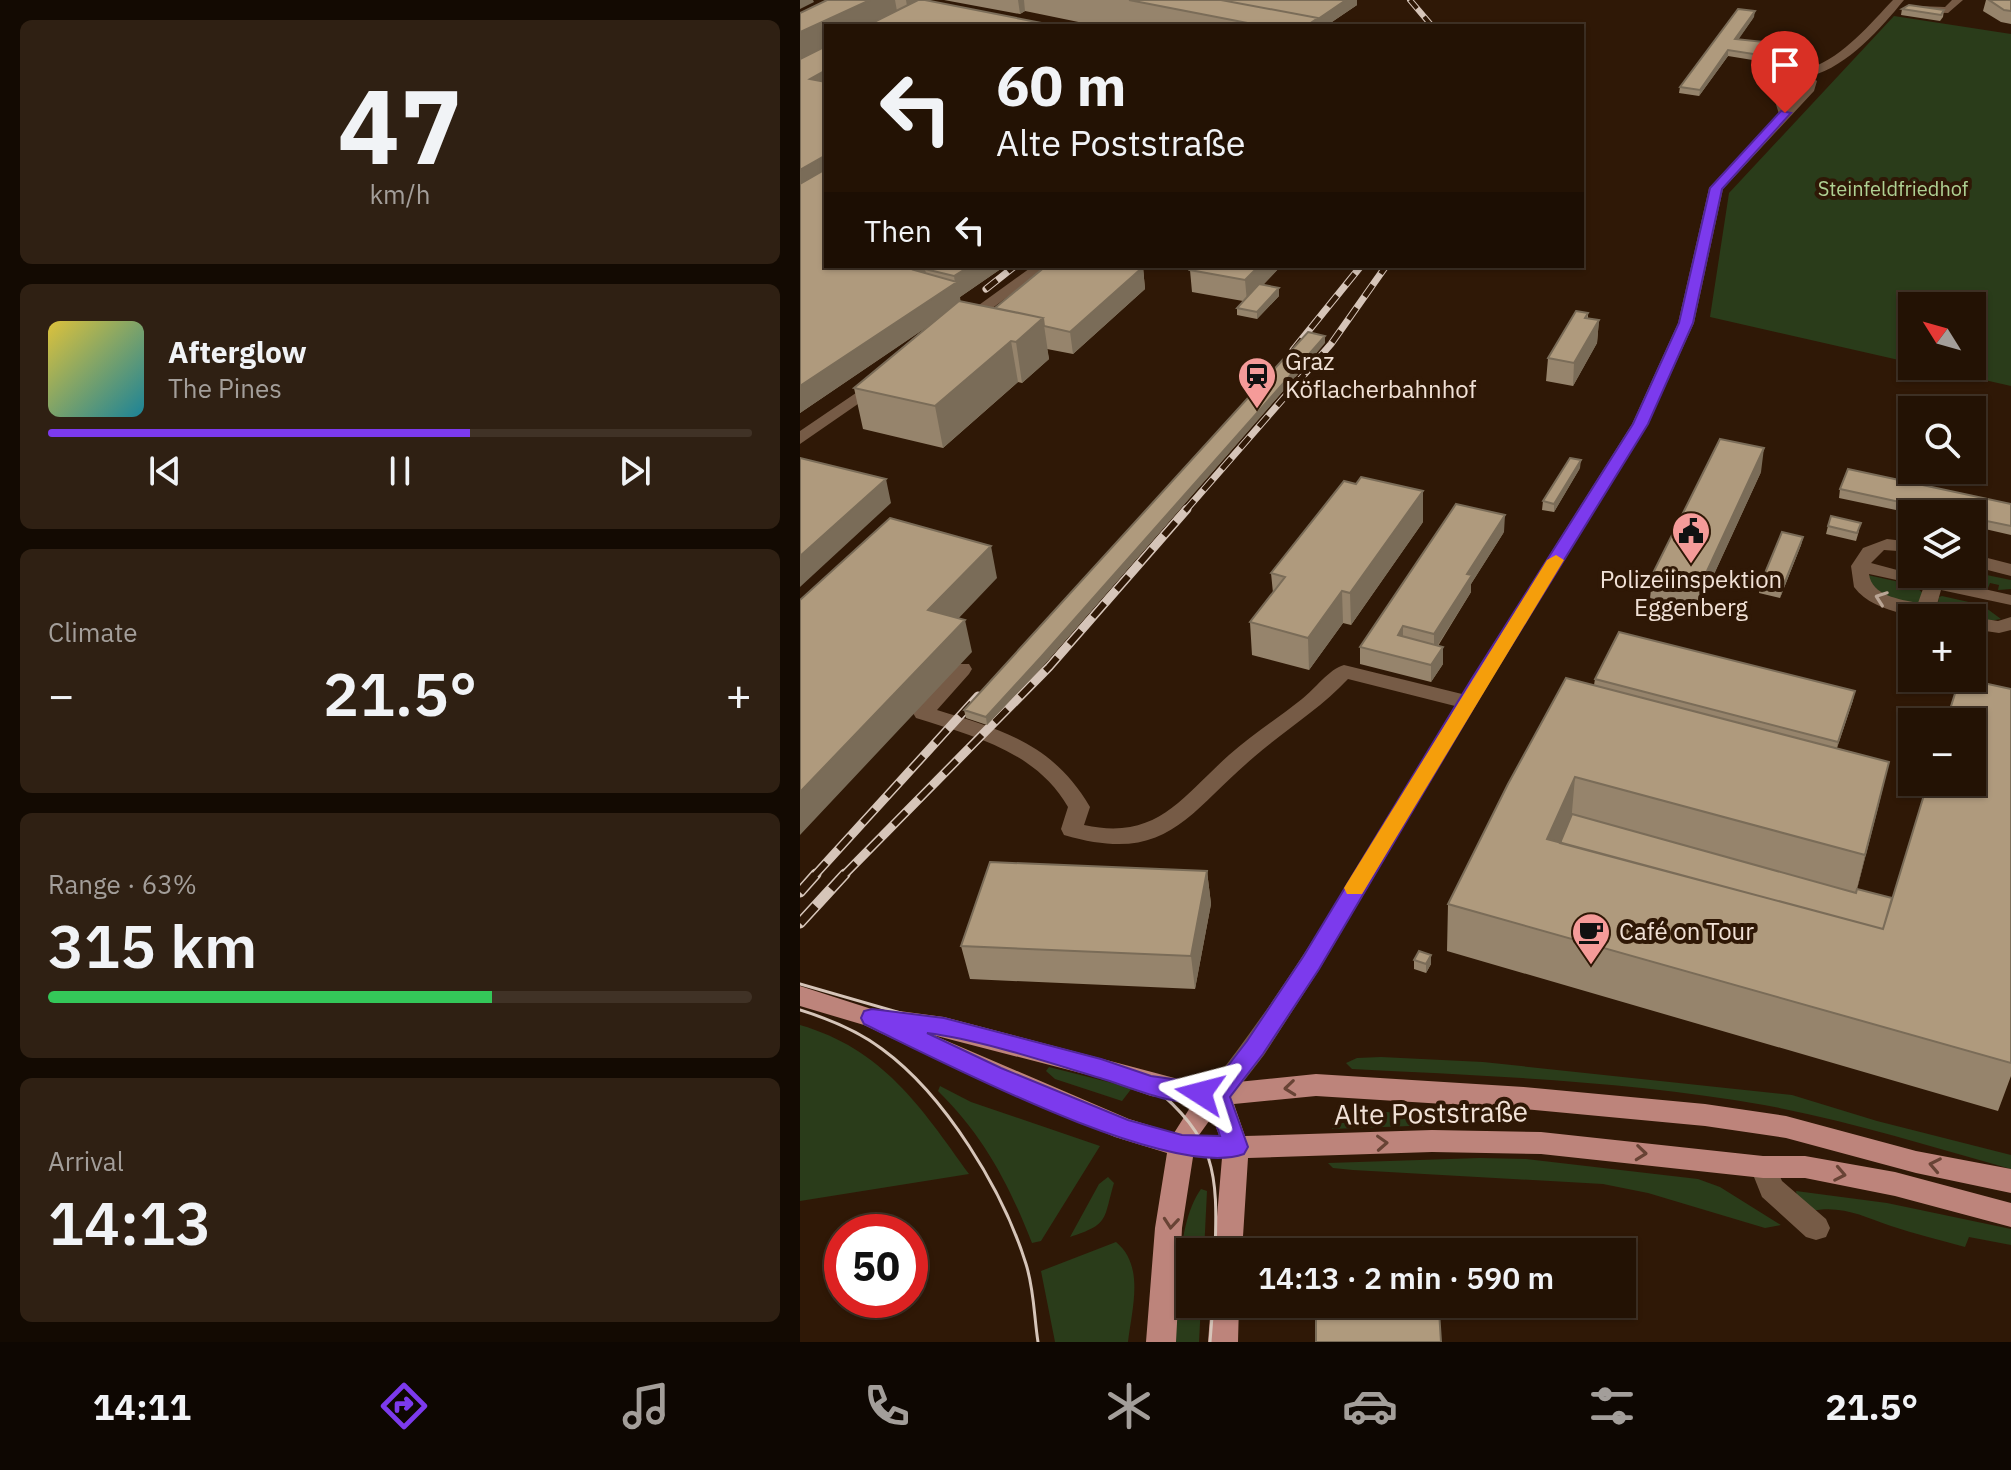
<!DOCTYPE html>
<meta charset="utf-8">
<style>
body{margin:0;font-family:"IBM Plex Sans",sans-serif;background:#2f2013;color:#f1f3f6;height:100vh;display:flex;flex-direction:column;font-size:30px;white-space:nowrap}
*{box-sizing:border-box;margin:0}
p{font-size:26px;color:#a39e9a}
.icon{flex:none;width:44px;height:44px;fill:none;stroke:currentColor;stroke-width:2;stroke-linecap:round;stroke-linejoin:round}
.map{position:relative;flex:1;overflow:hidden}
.sheet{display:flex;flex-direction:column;gap:20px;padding:20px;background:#130a02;width:800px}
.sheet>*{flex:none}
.hud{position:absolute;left:24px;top:24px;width:760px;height:244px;border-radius:0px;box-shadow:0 2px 6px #0004,0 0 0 2px #403226;background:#231204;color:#f1f3f6;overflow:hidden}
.needle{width:52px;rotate:307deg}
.controls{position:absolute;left:1098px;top:292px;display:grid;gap:16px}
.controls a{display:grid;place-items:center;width:88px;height:88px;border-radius:0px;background:#231204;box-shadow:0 2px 6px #0004,0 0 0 2px #403226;font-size:40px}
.speed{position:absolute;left:24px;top:1214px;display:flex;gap:16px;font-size:40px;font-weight:700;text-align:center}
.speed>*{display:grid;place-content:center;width:104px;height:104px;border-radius:50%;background:#231204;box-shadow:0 2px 6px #0004,0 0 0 2px #403226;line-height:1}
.speed .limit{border:12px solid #d22;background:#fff;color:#111}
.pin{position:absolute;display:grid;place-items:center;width:68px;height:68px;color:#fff;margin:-82px -34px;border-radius:50% 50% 50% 0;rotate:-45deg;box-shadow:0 0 8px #0007}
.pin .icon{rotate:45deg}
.me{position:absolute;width:88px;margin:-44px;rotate:279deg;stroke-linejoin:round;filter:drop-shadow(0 0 6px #0008)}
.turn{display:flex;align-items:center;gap:28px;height:168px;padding:0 40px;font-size:36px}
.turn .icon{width:104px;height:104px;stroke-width:2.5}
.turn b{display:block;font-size:56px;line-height:68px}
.then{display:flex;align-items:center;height:76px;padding:0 40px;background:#0003;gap:16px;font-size:30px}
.big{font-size:60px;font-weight:600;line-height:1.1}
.sheet .card{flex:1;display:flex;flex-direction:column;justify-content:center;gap:12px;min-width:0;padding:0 28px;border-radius:12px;background:#2f2013}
.sheet .dial{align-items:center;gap:0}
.dial b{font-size:104px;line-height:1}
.song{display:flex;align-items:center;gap:24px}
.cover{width:96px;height:96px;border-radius:12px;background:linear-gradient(135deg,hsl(50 70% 55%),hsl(190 70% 35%))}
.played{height:8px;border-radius:4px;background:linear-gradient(90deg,#7c3aed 60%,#403226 60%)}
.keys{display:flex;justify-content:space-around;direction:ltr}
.heat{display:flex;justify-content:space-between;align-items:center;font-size:44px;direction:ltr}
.charge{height:12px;border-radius:6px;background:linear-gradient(90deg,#34c759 63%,#403226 0)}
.trip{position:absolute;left:376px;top:1238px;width:460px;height:80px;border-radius:0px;background:#231204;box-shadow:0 2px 6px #0004,0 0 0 2px #403226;font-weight:600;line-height:80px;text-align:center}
.dock{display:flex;height:128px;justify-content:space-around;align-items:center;background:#0e0702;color:#a39e9a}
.dock .icon{width:56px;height:56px}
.dock .on{color:#7c3aed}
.dock b{font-size:36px;color:#f1f3f6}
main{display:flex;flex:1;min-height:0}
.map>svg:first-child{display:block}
.green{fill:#2a3c1a}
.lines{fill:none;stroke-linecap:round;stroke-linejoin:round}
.minor{fill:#765b46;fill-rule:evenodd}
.major{fill:#bd847b;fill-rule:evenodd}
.tram{stroke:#d6c5b9;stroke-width:3}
.rail-far3-casing{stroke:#d6c5b9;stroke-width:6}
.rail-far2-casing{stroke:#d6c5b9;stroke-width:7}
.rail-far1-casing{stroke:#d6c5b9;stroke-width:9}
.rail-casing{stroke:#d6c5b9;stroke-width:11}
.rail-far3{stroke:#2f1806;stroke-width:4;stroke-dasharray:11;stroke-linecap:butt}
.rail-far2{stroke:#2f1806;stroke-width:5;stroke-dasharray:14;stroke-linecap:butt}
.rail-far1{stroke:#2f1806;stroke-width:6;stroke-dasharray:18;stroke-linecap:butt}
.rail{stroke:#2f1806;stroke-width:8;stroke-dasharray:23;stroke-linecap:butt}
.wall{fill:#96846c}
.shaded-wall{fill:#7a6c58}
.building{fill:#af9a7d;stroke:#7a6c58;stroke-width:2}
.oneway{stroke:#baa595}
.oneway2{stroke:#684335}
.route{fill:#7c3aed;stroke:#51269a;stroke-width:2;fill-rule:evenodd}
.slow{fill:#f59e0b}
.labels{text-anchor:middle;stroke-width:8;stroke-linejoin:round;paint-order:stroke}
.far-park-label{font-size:20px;fill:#afd193;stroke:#2f1806}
.poi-label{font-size:24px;fill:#f1e1d6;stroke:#2f1806;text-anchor:start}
.near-street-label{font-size:28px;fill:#f1e1d6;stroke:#2f1806}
</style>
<main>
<section class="sheet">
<div class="card dial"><b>47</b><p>km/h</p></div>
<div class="card">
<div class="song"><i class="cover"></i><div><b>Afterglow</b><p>The Pines</p></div></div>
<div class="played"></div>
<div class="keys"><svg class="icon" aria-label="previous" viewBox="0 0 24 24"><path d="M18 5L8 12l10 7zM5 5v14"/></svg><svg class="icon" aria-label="pause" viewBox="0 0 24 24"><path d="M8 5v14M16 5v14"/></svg><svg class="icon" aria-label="next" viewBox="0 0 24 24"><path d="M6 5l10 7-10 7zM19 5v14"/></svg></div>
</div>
<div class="card"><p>Climate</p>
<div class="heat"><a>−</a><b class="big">21.5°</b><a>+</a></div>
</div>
<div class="card"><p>Range · 63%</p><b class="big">315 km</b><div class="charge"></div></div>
<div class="card"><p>Arrival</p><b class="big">14:13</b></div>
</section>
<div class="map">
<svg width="1211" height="1342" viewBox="0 0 1211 1342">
<rect width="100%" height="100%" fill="#2f1806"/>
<path class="green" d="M1094,16L1211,34V386L1123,366H1172V306H1112V363L910,317L929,193Z
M1172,572L1211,580V589L1198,590L1199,585L1190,583L1188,588L1144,578L1145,574Z
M1063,574L1113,585L1123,593L1120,604L1083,597Z
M1142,596L1182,605L1201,619L1189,621L1137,609L1139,597Z
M0,1025C83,1049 121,1107 169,1174L0,1201Z
M581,1057L683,1062L992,1095L1077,1121L1211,1155V1169C1129,1146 1047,1120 964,1105C828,1081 689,1076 552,1069L546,1063L557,1058Z
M249,1067L332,1088L322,1101L255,1079L246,1071Z
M140,1086L171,1102L300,1146L241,1241L232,1243C209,1184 183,1135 138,1091Z
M537,1108L637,1116L641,1122L636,1125L532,1129Z
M680,1158L726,1159L898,1179L920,1187L981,1225L965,1228L848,1193L803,1184L553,1170L533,1168L528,1163Z
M308,1177L314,1183C303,1220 310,1224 270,1237L299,1184Z
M401,1189L407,1191L404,1252H390V1304H401L399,1342H375C378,1300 376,1223 401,1189Z
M996,1191L1087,1203L1211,1229V1245L1169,1237L1165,1247C1141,1240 1115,1234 1091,1226C1062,1216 1042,1205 1011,1211L998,1200Z
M316,1242C345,1266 332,1308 328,1342H255L241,1271Z"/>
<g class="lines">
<path class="minor" d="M1093,0H1104C1081,28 1048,66 1011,76L1017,81L1014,91L923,189L894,323L848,424L677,702L519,970L464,1055L427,1103L418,1106L409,1103L405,1095L409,1087C503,969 576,835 655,706L548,679C520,709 485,730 454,757C385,816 367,865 264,835L261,829L268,807C236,751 173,736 116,718L113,713L155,664H169L172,669L169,674L137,710C203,730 253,744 290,807L284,825C357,841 381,798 429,755C452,735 478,718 502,699C515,689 529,669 544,665L662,694L832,424L878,323L909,188L979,114L974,98L963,89L964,82C977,71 996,74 1011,68C1044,56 1070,24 1093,0ZM999,78L1005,82L988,104L984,93L975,88L976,84Z
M1152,0H1163L1148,13L1118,12L1112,9L1118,6L1145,7Z
M233,266H249L171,324H161V318Z
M78,378L86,383L84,386L0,444V431Z
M1087,539L1112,542V552L1084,550L1071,563L1112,574H1146L1144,580L1211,595V605L1141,590L1136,608L1158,614L1161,618C1127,618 1076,616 1054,587L1051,566L1063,548ZM1069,574L1124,586L1118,603C1099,599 1072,596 1069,574Z
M1172,554L1211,564V576L1172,566Z
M1172,617L1198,621L1211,617V630L1199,633L1172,629V618H1168Z
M963,1156L972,1159L982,1181L1026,1219L1030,1228L1026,1237L1016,1240L1006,1237L962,1197L950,1167L954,1159Z"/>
<path class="major" d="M0,986L84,1013L92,1010L144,1017L382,1080L418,1084L516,1074L724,1087L905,1104L986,1116L1116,1151L1211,1169V1193L1116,1173L986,1138L905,1126L724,1109L516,1096L434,1104L445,1136L632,1130L741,1132L963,1156H1005L1095,1172L1211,1203V1227L1095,1196L1005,1178H963L741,1154L632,1152L448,1158L442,1252H414L422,1158L393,1157L382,1228L376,1342H346L355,1228L367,1153L315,1137L184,1082L64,1025L0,1006ZM133,1035L300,1078L351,1096L393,1103L374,1133L329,1119ZM412,1117L419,1135H399Z
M411,1304H439L438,1342H408Z"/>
<path class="tram" d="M0,984L351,1085C416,1138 418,1172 415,1252
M0,1010C29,1019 57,1030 82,1049C145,1095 203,1190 226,1264C234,1289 234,1316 238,1342
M410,1342L413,1304"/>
<defs>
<path id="rail-far3" d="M610,0L632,26"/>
<path id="rail-far2" d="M186,289L215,266
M493,350L561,266
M385,511L531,344L586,266"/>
<path id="rail-far1" d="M14,876L178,696
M43,876L249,667L387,509"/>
<path id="rail" d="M0,892L16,874
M0,923L45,874"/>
</defs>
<use href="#rail-far3" class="rail-far3-casing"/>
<use href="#rail-far2" class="rail-far2-casing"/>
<use href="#rail-far1" class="rail-far1-casing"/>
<use href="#rail" class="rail-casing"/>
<use href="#rail-far3" class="rail-far3"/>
<use href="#rail-far2" class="rail-far2"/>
<use href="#rail-far1" class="rail-far1"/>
<use href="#rail" class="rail"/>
</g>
<path class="wall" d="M27,0H125L257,26H26V266H205L160,297V301L195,308L343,267L345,289L273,354L247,349L249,359L222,383L218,382L143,448L63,429L54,388L128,326L0,413V13Z
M144,0H557V5L526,26H298L225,11L220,14Z
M1186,0H1211V24L1201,22L1183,11Z
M1102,9L1144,10L1143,17L1140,21L1101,15Z
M954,17L938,39L974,43L973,50L965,62L928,56L899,96L879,93L880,87Z
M394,266H481L463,285L479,296L457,319L437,315V308L443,301L392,292L390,270Z
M788,313V318L799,320L797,343L773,386L746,381L748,358Z
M525,343L243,666L187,725L166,718L164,710Z
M780,468L754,512L742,510L743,501Z
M961,472L898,609L850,598L853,573Z
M1040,489L1211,504V535L1172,526V514H1115L1039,498Z
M623,522L551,625L543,623L509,670L452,655L450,622L473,593L471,573Z
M1028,526L1059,531L1056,541L1026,534Z
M704,532L671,584V592L638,646L643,664L631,682L560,664V647Z
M1003,537L1001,545L980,598L959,593L960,585Z
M795,679L1053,700L1037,748L1089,762L1057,889L1092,898L1211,689V1076L1198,1111L647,951L648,904L794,685Z
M407,871L411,904L395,989L170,979L161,946Z
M614,960L631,964L626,973L614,969Z"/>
<path class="shaded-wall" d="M0,0H13L14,2L0,9Z
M70,0H95L99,22L90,26H26V57L0,69V32Z
M106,0H120L110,24Z
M218,0H224L225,11L220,14Z
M546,0H557V5L526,26H506Z
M955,11L954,17L934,46L935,39Z
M974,43L973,50L965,62L966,56Z
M928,50V56L899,96L900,90Z
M26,70V92L10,79Z
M26,155V178L0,193V170Z
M121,266H150L125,269L129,286L114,270Z
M170,266H205L160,297L161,304L0,413V386L155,283L154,276Z
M459,266H481L447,302L445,280Z
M343,267L345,289L273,354L270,332Z
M479,288V296L457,319V312Z
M243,318L249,359L222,383L216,342Z
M799,320L797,343L773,386L774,363Z
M525,336V343L243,666L187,725L186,717Z
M211,341L218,382L143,448L135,406Z
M964,448L961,472L898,609L901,584Z
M781,460L780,468L754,512V504Z
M86,479L91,503L0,587V556Z
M623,491V522L551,625L550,593Z
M705,515L704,532L671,584V592L634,651V634L667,574Z
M1003,537L1001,545L980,598L982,589Z
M191,546L197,578L136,642L128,610Z
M542,591L543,623L509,670L508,638Z
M165,620L172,652L0,835V792Z
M603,626V643L598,635Z
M643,647V664L631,682V665Z
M1055,691L1053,700L1036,750L1038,742Z
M1089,762L1078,808L1054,901L1065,855Z
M775,777L771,823L747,877V839Z
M407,871L411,904L395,989L391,956Z
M631,955V964L626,973V964Z"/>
<path class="building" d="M27,0H70L0,32V13Z
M118,0H125L257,26H66Z
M329,0H421L518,18L506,26H463Z
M421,0H546L518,19V18Z
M1189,0H1211V11L1204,10Z
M1109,5L1144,10L1141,15L1102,9Z
M938,9L955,11L935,39L974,43L966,56L928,50L900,90L880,87Z
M26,46V70L10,79L26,82V155L0,170V59Z
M26,169V266H121L114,270L157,282L0,386V184Z
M130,266H170L154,276L125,269Z
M246,266H336L343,267L270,332L244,326L243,318L195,308Z
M394,266H459L445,280L390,270Z
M459,284L479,288L457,312L437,308Z
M159,301L243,318L216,342L211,341L135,406L54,388Z
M776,311L788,313L785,318L799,320L774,363L748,358Z
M508,332L525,336L241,657L186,717L164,710Z
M920,439L964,448L901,584L853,573Z
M0,458L86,479L0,556Z
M770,458L781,460L754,504L743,501Z
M1048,469L1211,504V526L1172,518V514H1155L1040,489Z
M561,477L623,491L550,593L542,591L508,638L450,622L485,577L471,573L544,481L556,484Z
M656,504L705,515L667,574L672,575L634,634L603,626L598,635L643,647L631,665L560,647Z
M1031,516L1061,523L1057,533L1028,526Z
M90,518L191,546L128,610L165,620L0,792V600Z
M982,532L1003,537L982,589L960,585Z
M819,632L1055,691L1038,742L795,679Z
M766,678L1089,762L1065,855L775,777L747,839L1083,929L1128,782H1172V722H1146L1160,678L1211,689V1063L648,904L708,784Z
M772,814L1056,893L1057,889L1092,898L1083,929L760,843Z
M190,862L407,871L391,956L161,946Z
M619,951L631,955L626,964L614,960Z
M639,1311L641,1342H516V1313Z"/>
<defs><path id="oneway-chevron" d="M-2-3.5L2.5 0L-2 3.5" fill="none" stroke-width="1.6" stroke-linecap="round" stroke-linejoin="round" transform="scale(2)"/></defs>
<use class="oneway" href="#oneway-chevron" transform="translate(1081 598) rotate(-160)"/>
<g class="oneway2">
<use href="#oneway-chevron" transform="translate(490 1088) rotate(174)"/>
<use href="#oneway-chevron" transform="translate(582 1143) rotate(-3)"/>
<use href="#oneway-chevron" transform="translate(841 1153) rotate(6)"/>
<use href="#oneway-chevron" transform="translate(1135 1165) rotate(-169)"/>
<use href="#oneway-chevron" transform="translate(1040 1174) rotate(11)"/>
<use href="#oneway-chevron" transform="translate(371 1223) rotate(95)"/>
</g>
<path class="route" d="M981,111L991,113L922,189L893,323L848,424L690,680L519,969L463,1054L430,1097L448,1147L444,1154C369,1181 139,1060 64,1024L61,1018L64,1011L72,1009L144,1018L301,1059L351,1076L400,1083L410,1089L447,1041L503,957L671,680L833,424L879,323L910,188ZM127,1033C181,1040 247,1062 300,1078C328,1086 380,1110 408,1100L420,1136L382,1135L328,1120L201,1068Z"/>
<path class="slow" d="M756,555L764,560L562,894H547L544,888L547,883L747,560Z"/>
<defs>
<symbol id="station-pin" viewBox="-11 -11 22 30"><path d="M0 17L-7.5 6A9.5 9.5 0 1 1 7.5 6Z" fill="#f59b99" stroke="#2f1806"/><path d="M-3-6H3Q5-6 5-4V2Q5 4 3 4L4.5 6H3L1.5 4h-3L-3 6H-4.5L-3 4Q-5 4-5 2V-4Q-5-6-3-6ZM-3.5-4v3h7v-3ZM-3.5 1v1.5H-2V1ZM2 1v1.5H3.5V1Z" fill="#111"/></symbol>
<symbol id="civic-pin" viewBox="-11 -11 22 30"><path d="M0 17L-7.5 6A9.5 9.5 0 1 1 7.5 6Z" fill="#f59b99" stroke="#2f1806"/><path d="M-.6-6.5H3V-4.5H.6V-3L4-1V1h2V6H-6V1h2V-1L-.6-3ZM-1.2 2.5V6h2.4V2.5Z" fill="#111"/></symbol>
<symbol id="cafe-pin" viewBox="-11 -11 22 30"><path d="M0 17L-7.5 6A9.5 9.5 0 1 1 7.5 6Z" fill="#f59b99" stroke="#2f1806"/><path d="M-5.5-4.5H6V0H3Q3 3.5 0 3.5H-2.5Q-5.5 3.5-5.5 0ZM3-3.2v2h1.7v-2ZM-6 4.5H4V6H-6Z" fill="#111"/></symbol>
</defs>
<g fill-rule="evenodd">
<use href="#station-pin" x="435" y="354" width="44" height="60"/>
<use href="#civic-pin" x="869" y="509" width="44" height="60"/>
<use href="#cafe-pin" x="769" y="910" width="44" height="60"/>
</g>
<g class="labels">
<g class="far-park-label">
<text x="1093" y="196">Steinfeldfriedhof</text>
</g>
<g class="poi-label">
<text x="485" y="370">Graz<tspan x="485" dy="28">Köflacherbahnhof</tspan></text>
<text x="891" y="588" text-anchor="middle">Polizeiinspektion<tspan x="891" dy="28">Eggenberg</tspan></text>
<text x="819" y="940">Café on Tour</text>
</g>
<g class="near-street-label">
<text transform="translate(631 1113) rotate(-1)" y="10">Alte Poststraße</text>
</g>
</g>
</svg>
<div class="controls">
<a><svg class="needle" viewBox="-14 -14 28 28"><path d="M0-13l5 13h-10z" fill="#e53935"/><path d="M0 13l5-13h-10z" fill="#a39e9a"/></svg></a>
<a><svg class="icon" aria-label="search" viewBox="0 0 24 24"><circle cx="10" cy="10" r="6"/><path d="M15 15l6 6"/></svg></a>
<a><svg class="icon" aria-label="layers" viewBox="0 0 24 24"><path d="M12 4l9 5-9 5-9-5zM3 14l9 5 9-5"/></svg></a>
<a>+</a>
<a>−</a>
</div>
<div class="speed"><div class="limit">50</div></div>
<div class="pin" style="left:985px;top:113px;background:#d93025"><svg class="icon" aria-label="arrive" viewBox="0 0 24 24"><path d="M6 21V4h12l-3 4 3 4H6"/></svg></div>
<svg class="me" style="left:400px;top:1093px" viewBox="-20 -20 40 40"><path d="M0-17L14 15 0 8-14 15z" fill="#7c3aed" stroke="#fff" stroke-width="4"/></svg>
<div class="trip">14:13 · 2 min · 590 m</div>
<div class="hud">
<div class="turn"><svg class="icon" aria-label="left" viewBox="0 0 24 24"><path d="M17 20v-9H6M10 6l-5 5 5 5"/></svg><div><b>60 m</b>Alte Poststraße</div></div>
<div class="then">Then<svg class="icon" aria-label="left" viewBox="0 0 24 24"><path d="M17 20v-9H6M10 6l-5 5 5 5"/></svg></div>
</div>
</div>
</main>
<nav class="dock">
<b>14:11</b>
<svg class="icon on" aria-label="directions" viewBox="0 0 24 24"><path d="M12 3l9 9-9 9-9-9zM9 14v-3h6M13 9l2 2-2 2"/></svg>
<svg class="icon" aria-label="music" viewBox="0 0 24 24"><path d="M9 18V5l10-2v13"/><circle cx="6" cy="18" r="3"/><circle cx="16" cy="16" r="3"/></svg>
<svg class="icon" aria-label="phone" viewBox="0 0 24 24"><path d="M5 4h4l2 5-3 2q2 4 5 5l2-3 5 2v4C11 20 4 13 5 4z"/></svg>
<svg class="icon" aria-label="climate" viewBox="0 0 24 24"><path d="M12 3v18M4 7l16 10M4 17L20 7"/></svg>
<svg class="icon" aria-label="car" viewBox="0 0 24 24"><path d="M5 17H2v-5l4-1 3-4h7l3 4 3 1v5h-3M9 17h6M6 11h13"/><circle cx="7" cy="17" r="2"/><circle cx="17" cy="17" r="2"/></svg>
<svg class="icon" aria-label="filters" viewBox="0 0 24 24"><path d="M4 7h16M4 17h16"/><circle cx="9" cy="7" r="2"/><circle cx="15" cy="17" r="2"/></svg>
<b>21.5°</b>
</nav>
